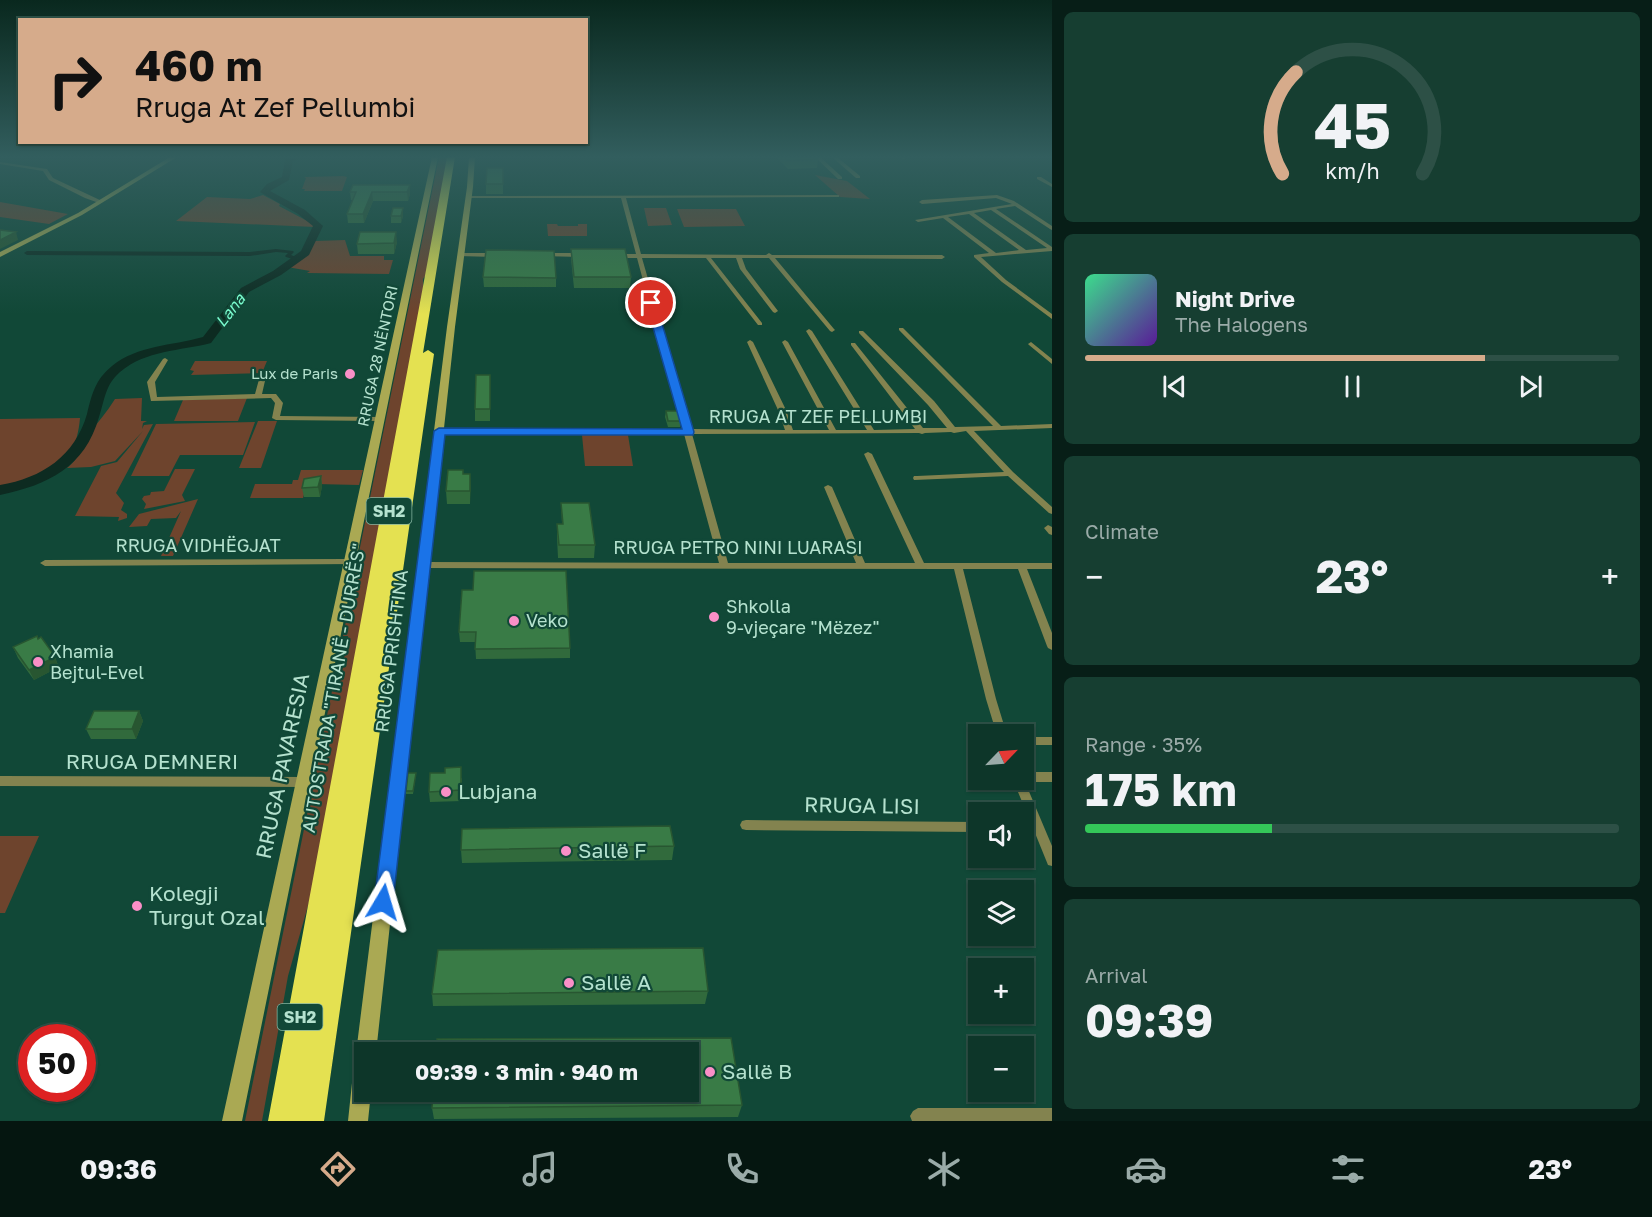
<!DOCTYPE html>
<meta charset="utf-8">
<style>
body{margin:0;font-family:"Golos Text",sans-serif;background:#163e31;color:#f1f3f6;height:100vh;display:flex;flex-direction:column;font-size:22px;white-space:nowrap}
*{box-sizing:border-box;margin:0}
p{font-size:20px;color:#9aaba8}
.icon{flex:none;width:33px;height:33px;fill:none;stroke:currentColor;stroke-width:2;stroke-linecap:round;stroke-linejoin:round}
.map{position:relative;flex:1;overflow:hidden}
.panel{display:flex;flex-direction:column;gap:12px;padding:12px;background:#071e17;width:600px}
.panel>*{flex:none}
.guide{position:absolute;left:18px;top:18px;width:570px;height:126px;border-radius:0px;box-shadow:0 2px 4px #0004,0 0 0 2px #2d5046;background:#d6ab8b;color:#111;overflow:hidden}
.needle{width:39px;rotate:65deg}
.fabs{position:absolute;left:968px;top:724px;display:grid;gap:12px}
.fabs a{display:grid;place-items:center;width:66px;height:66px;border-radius:0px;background:#0d3629;box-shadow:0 2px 4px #0004,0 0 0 2px #2d5046;font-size:30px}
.speed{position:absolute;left:18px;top:1024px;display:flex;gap:12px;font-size:30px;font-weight:700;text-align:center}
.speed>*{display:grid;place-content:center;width:78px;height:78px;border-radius:50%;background:#0d3629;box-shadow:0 2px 4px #0004,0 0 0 2px #2d5046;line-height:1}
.speed .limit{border:9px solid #d22;background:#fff;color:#111}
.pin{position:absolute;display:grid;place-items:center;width:51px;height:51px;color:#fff;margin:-26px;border:3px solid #fff;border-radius:50%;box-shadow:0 2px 6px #0007}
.me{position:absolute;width:66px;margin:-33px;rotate:7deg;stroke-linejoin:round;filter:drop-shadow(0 0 4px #0008)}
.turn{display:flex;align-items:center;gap:21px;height:126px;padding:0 18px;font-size:27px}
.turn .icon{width:78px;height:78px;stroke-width:2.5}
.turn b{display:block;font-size:42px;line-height:51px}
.big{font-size:45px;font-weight:700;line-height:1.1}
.panel .card{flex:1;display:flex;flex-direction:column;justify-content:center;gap:9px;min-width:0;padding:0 21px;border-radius:9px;background:#163e31}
.panel .dial{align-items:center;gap:0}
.dial svg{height:156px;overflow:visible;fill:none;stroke:#2d5046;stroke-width:7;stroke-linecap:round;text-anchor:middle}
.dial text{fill:#f1f3f6;stroke:none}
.song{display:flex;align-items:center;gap:18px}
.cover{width:72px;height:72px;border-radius:9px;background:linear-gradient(135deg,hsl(150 70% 55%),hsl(270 70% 35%))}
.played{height:6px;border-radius:3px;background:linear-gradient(90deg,#d6ab8b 75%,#2d5046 75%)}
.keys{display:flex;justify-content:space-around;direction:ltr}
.heat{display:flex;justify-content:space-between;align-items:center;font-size:33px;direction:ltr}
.charge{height:9px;border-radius:4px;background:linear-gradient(90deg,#34c759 35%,#2d5046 0)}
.trip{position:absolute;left:354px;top:1042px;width:345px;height:60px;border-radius:0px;background:#0d3629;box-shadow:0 2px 4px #0004,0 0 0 2px #2d5046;font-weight:700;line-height:60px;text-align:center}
.tabs{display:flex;height:96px;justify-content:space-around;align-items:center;background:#051610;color:#9aaba8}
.tabs .icon{width:42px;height:42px}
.tabs .selected{color:#d6ab8b}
.tabs b{font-size:27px;color:#f1f3f6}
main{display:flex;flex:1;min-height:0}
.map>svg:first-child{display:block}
.green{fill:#6e442d}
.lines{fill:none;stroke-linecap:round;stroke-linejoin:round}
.canal{fill:#0d2b21;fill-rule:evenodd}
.river{fill:#0d2b21;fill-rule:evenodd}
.street{fill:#83834f;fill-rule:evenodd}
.secondary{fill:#aaa953;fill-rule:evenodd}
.highway{fill:#e4e151;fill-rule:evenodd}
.wall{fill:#316a3c}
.shaded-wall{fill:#285631}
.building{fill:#397b46;stroke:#285631;stroke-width:1.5}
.route{fill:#1a73e8;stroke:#114b97;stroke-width:1.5}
.poi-dot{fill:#fa8fc7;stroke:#114837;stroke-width:2}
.labels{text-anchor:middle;stroke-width:4.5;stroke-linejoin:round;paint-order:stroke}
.far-street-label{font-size:15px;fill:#b5e2cf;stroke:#114837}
.far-poi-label{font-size:15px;fill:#b5e2cf;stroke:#114837;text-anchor:end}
.far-water-label{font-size:16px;font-style:italic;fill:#7afbce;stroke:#114837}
.shield{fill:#114837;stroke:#84b4a1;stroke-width:1.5}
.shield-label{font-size:16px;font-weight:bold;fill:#b5e2cf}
.street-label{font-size:18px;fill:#b5e2cf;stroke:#114837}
.poi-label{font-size:18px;fill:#b5e2cf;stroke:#114837;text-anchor:start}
.near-street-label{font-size:21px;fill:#b5e2cf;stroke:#114837}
.near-poi-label{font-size:21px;fill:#b5e2cf;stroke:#114837;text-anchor:start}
</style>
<main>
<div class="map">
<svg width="1052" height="1121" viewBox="0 0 1052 1121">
<rect width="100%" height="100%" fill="#114837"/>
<path class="green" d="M439,157H448L426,275L423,279V293L323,853L288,976L262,1121H245L333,686H339L348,636H343L346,621L350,616L357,579L355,572Z
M815,175L847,181L870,199L840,197Z
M343,176L347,177L342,191H304L305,189H302L306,178L304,177Z
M263,195L280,204L279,206L313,224L315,227L176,221L207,197L250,199Z
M0,202L68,214L49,224L0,217Z
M644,208H666L672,225L648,226Z
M677,209H736L745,226L684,227Z
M547,224H557L558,226H578V224H587V236H548Z
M345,240L350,256H384V260H393L389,274L307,273L310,271L287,267L307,253L315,241Z
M195,361H267L262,373L191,375L194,371L190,370Z
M142,398L141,421H147L143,423L142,429L144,425L153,424L116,493L124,503L121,510L127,514V518L118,521L119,517L75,516L101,466L117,462L143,431L115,461L91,467L67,468C83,455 78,449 88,435C97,423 107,412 115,399Z
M247,398L238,421H174L183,400Z
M80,418C79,430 76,445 69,455C56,472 20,485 0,488V419Z
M258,421H277L261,468H239Z
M255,422L243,455H180L169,476H131L156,424Z
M582,435H628L633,466H585Z
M175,469H195L182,495L185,501L144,509L146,504L142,499L144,496L150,495L151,492L164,491Z
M301,470H363L359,485L315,484L306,487L303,498H250L255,484H292L293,480H298Z
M198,499L173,556H161L181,511L176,518L151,519L147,526L129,527L139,514Z
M0,836H39L5,913H0Z"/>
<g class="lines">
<path class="canal" d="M276,249L293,251L294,252L291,255L299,258L296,260L286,257L285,256L288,253L276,252L250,256L27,255L24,253L27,251L250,252Z"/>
<path class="river" d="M290,157H302L293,161L289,180L270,191L305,210L323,226L309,255L281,275L249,292L211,343C180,351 146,350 120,372C105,385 105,399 99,417C85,467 48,485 0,495V485C42,478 75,456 87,414C92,394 95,380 112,366C138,345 171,346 203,337L241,288L273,271L301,251L313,226L298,214L260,192L267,184L282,177L285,160Z"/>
<path class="street" d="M815,157H820L842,177V179H838Z
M832,157H837L860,176V178H856Z
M900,157H905L906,158L904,159Z
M0,162L47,169L53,178L102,201L99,203L85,198L49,180L43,171L0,164Z
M1037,177H1041L1052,184V187L1037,179Z
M837,195H839V197L626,198L641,254L766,255L769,253L772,255H942L945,257L942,259L775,258L834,329L835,330L832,332L830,331L769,258H742L746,269L778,311L775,313L773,312L740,269L736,258H711L762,323V325H758L706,258H642L691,429L785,430L778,410L747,342L750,340L753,342L786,410L793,430H829L782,342L785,340L788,342L836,430H867L806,331L809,329L812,331L874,430L915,429L851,345V343H855L923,428H947L928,405L859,333V331H863L934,401L955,427L993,426L899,330V328H903L1001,426L1052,424V428L974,431L1013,472L1052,507V514L1049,513L1008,476L914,480L913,478L914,476H917L1004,472L966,431L954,433L951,432L925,433L922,434L919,433L692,434L728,563H856L824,487L828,485L832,487L865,563H915L864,454L868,452L872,454L924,563H1052V569H1027L1052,633V650L1048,648L1047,646L1018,569H963L996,699L1007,735H997L986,699L954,569L423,568L418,565L423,562L719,563L684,434L439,433L435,431L439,429H683L637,258H614L611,256L614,254H636L621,198H468L466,197V196Z
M997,195L1014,201L1052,226V230L1050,229L1015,206L996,209L1052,247V251L981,257L1006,280L1052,314V319L1002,282L974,257V255L989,253L943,218L918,222L915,220L1012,204L996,198L922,204L919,202L922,200ZM991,210L1047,248L1026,250L974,213ZM969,214L1019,250L996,253L948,217Z
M460,253H495L498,255L495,257L458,256V254Z
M542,253H582L585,255L582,257L540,256V254Z
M1031,342L1052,359V364L1029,345L1028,344Z
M165,358L168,360L155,382L157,397L255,394L261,372L264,370L267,372L262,394H276L283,403L280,416L380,417L384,419L380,421L276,420L272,418L275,403L271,398L151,401L147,382L163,359Z
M1048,525L1052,527V535L1049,534L1044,528Z
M350,559L355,562L353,564L45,566L40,563L45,560Z
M1023,737H1052V745H1023Z
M1023,772H1052V782H1025L1052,846V866L1048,865L1035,833H1023V823H1031L1013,780H1023Z
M0,776L304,777L308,779L310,782L308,785L304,787L0,786Z
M746,820L978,822V832L746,830L742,829L740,825L742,821Z
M918,1108H1052V1121H912L910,1116L913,1111Z"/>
<path class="secondary" d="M170,157H177L82,215L0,257V252L78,213Z
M432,157H438L242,1121H222Z
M469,157H475L473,187L455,327L376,1053H364V1092H371L368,1121H348L354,1064L358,1057L356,1053L447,327L467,187Z"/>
<path class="highway" d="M447,157H455L423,353L428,350L434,354L324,1121H296L311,1029L296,1121H268Z"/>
</g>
<path class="wall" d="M776,157H815L818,159L817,168L788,169Z
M503,168V194H486V184Z
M410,185V194L408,201H373L364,223H348L347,214L353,200H351L350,192Z
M391,216H403L401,223H391Z
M397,242L394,254H358L357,244Z
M571,249L631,277L630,288H574L571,259Z
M483,277L556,278V287H484Z
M490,375V421H475V409Z
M666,411L681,421L680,427H668L665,417Z
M463,474H470V504H447L446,491Z
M321,476L322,486L320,497H304L302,488Z
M561,503L595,545L594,558H558L557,537V524H562Z
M462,590L570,648V658L476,659L475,642H460L459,632Z
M13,647L54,655L58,665L56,666L57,668L34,680L18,658Z
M139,711L143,721L136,739H91L86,729Z
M416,773L413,794H406V791Z
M462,778V801L430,802L429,792Z
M674,846L672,860L462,863L461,850Z
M708,991L705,1004L433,1006L432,994Z
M742,1105L738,1117L434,1119L432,1108Z"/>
<path class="shaded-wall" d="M410,185V194L408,201L407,192Z
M372,192L373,201L364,223L363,214Z
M403,208V216L401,223V216Z
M16,232L18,240L0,249V240Z
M396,232L397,242L394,254V243Z
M470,474L471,487L470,504Z
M321,476L322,486L320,497L318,487Z
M54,655L58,665L56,666L57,668L34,680L29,670Z
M139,711L143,721L136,739L132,729Z"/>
<path class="building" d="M785,157H815L818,159L789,161Z
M487,168H503V184H486Z
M353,185H410L407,192H372L363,214H347L356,192H350Z
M393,208H403L401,216H391Z
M0,230L16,232L0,240Z
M360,232H396L394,243L357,244Z
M571,249H625L631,277H574Z
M486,250L554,251L556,278L483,277Z
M476,375H490V409H475Z
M666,411H678L681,421H668Z
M448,470H463V474H470V491H446Z
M321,476L318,487L302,488L304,479Z
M561,503H589L595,545H559L557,524H563Z
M474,571H566L570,648L475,649L476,632H459L462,590H473Z
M37,636L38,639L41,637L54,655L51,656L53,658L29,670L13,647Z
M94,711H139L132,729H86Z
M461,767V790L429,792L430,773H445V768Z
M408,773H416L413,791H406Z
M670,826L674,846L461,850L462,829Z
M703,948L708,991L432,994L438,950Z
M731,1038L742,1105L432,1108L433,1092H688V1053H436L437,1039Z"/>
<linearGradient id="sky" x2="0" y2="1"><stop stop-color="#09281e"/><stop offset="0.5" stop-color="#325e5e"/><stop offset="1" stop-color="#325e5e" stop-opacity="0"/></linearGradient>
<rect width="1052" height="314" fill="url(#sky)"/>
<path class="route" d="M648,301L656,303L694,432L693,435H445L393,902L390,909L383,911L377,909L374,902L434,431L439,428L682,429L646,303Z"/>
<g class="poi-dot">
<circle cx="350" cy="374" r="6"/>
<circle cx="714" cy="617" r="6"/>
<circle cx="514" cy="621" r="6"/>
<circle cx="38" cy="662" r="6"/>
<circle cx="446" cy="792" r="6"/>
<circle cx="566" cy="851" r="6"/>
<circle cx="137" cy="906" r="6"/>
<circle cx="569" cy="983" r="6"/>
<circle cx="710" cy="1072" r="6"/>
</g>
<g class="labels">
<g class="far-street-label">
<text transform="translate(378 356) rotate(-78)" y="5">RRUGA 28 NËNTORI</text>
</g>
<g class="far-poi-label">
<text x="338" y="379">Lux de Paris</text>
</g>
<g class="far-water-label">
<text transform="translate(230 310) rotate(-52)" y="6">Lana</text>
</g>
<g class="shield">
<rect x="366.5" y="498" width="45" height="26" rx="4.5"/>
<rect x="277.5" y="1004" width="45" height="26" rx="4.5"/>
</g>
<g class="shield-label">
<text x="389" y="517">SH2</text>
<text x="300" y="1023">SH2</text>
</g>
<g class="street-label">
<text x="818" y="423">RRUGA AT ZEF PELLUMBI</text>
<text x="198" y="552">RRUGA VIDHËGJAT</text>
<text x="738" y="554">RRUGA PETRO NINI LUARASI</text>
<text transform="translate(392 651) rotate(-83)" y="6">RRUGA PRISHTINA</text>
<text transform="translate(334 688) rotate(-80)" y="6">AUTOSTRADA "TIRANË - DURRËS"</text>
</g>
<g class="poi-label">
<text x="726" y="613">Shkolla<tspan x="726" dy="21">9-vjeçare "Mëzez"</tspan></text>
<text x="526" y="627">Veko</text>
<text x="50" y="658">Xhamia<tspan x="50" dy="21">Bejtul-Evel</tspan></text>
</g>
<g class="near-street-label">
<text x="152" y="769">RRUGA DEMNERI</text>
<text transform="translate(283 766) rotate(-78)" y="7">RRUGA PAVARESIA</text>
<text transform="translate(862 806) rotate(1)" y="7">RRUGA LISI</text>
</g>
<g class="near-poi-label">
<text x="458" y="799">Lubjana</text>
<text x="578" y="858">Sallë F</text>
<text x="149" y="901">Kolegji<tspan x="149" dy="24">Turgut Ozal</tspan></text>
<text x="581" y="990">Sallë A</text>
<text x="722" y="1079">Sallë B</text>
</g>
</g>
</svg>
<div class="fabs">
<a><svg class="needle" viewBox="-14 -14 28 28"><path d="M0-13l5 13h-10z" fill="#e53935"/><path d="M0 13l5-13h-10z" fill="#9aaba8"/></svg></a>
<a><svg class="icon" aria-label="sound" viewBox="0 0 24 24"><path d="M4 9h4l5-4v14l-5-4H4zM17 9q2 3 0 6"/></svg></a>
<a><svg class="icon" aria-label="layers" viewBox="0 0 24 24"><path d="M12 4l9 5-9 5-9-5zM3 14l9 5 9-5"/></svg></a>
<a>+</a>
<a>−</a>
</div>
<div class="speed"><div class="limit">50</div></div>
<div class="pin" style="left:651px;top:303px;background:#d93025"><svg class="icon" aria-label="arrive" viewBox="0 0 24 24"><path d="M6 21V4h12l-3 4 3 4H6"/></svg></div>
<svg class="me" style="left:383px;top:902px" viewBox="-20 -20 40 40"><path d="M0-17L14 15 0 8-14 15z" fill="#1a73e8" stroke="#fff" stroke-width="4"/></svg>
<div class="trip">09:39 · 3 min · 940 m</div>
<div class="guide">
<div class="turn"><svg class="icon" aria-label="right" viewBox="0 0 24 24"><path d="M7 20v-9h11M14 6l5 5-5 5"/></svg><div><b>460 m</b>Rruga At Zef Pellumbi</div></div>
</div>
</div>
<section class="panel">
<div class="card dial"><svg viewBox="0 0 100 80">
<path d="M14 69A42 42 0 1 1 86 69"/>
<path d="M14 69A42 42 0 0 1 21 17" stroke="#d6ab8b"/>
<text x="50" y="56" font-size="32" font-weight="700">45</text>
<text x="50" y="72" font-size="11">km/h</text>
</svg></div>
<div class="card">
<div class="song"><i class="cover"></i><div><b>Night Drive</b><p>The Halogens</p></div></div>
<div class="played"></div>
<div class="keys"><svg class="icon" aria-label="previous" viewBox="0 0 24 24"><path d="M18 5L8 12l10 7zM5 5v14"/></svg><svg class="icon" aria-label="pause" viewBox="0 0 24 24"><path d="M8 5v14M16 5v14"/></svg><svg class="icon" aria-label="next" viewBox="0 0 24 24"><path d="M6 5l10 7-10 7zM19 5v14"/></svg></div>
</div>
<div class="card"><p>Climate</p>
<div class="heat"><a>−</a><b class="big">23°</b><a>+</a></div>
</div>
<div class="card"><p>Range · 35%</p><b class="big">175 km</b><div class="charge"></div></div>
<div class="card"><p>Arrival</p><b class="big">09:39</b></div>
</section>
</main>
<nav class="tabs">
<b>09:36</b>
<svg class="icon selected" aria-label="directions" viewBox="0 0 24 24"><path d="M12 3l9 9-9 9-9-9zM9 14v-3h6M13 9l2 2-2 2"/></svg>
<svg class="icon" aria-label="music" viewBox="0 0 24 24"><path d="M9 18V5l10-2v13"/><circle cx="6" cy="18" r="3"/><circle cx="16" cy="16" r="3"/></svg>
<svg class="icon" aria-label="phone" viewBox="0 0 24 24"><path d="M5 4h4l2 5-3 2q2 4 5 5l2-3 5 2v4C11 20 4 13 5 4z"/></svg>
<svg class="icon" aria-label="climate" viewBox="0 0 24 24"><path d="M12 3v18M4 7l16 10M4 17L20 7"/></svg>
<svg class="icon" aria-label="car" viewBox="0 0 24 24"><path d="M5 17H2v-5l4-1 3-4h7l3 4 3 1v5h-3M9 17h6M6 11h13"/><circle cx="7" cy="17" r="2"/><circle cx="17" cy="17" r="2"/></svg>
<svg class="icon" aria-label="filters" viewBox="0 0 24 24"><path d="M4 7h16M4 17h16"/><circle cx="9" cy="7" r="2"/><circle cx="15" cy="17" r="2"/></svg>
<b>23°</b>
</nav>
